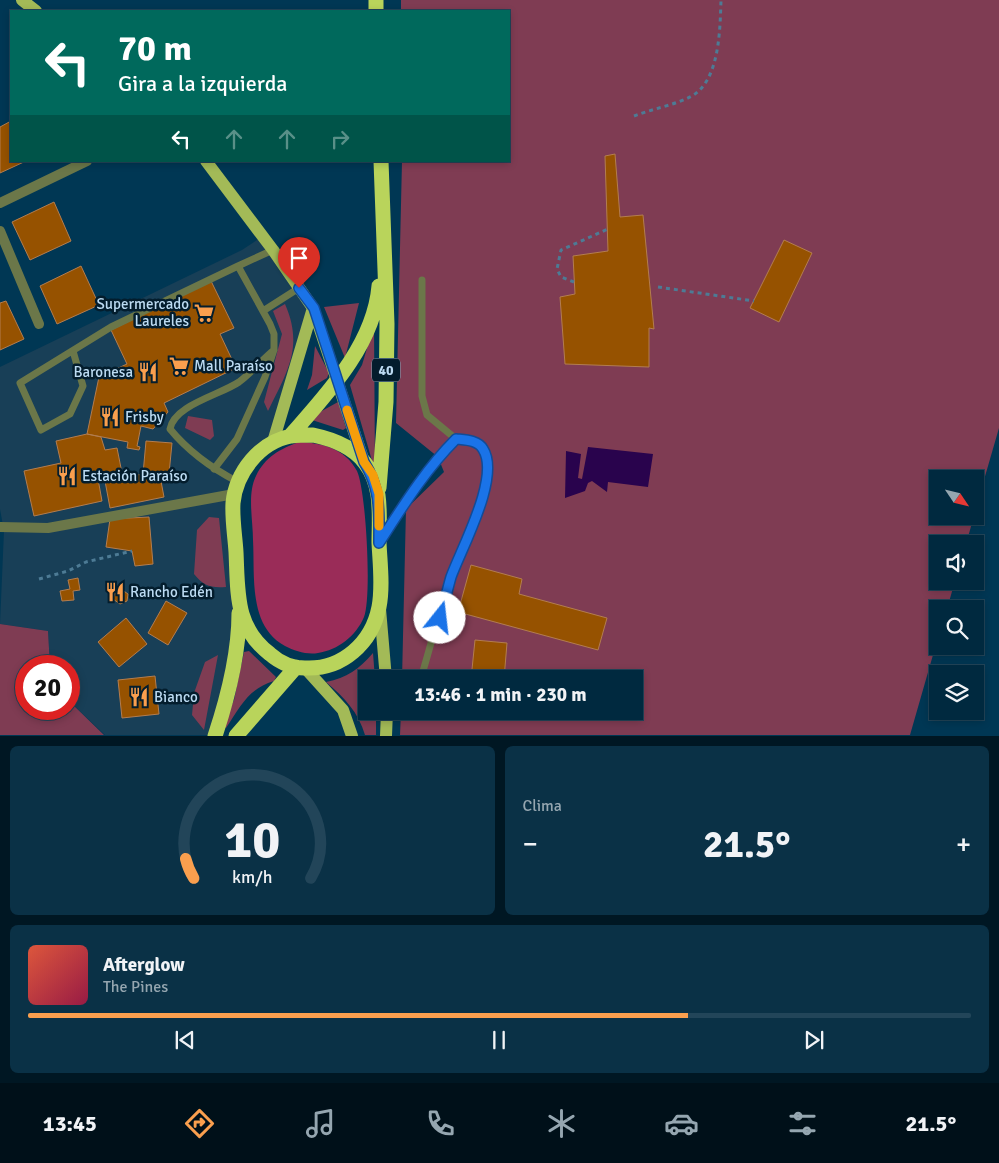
<!DOCTYPE html>
<html lang="es">
<meta charset="utf-8">
<style>
body{margin:0;font-family:Signika,sans-serif;background:#0a3146;color:#f1f3f6;height:100vh;display:flex;flex-direction:column;font-size:19px;white-space:nowrap}
*{box-sizing:border-box;margin:0}
p{font-size:16px;color:#95a6b0}
.icon{flex:none;width:28px;height:28px;fill:none;stroke:currentColor;stroke-width:2;stroke-linecap:round;stroke-linejoin:round}
.map{position:relative;height:736px;overflow:hidden}
.drawer{display:flex;flex-direction:column;gap:10px;padding:10px;background:#001723;flex:1}
.drawer>*{flex:none}
.guide{position:absolute;left:10px;top:10px;width:500px;height:152px;border-radius:0px;box-shadow:0 2px 8px #0003,0 0 0 1px #224559;background:#00695c;color:#fff;overflow:hidden}
.needle{width:32px;rotate:125deg}
.controls{position:absolute;left:929px;top:470px;display:grid;gap:10px}
.controls a{display:grid;place-items:center;width:55px;height:55px;border-radius:0px;background:#00293f;box-shadow:0 2px 8px #0003,0 0 0 1px #224559;font-size:25px}
.speed{position:absolute;left:15px;top:655px;display:flex;gap:10px;font-size:25px;font-weight:700;text-align:center}
.speed>*{display:grid;place-content:center;width:65px;height:65px;border-radius:50%;background:#00293f;box-shadow:0 2px 8px #0003,0 0 0 1px #224559;line-height:1}
.speed .limit{border:8px solid #d22;background:#fff;color:#111}
.pin{position:absolute;display:grid;place-items:center;width:42px;height:42px;color:#fff;margin:-51px -21px;border-radius:50% 50% 50% 0;rotate:-45deg;box-shadow:0 0 5px #0007}
.pin .icon{rotate:45deg}
.me{position:absolute;width:55px;margin:-28px;rotate:16deg;stroke-linejoin:round;filter:drop-shadow(0 0 4px #0008)}
.turn{display:flex;align-items:center;gap:18px;height:105px;padding:0 25px;font-size:22px}
.turn .icon{width:65px;height:65px;stroke-width:2.5}
.turn b{display:block;font-size:35px;line-height:42px}
.lanes{display:flex;align-items:center;height:48px;padding:0 25px;background:#0003;justify-content:center;gap:25px;direction:ltr}
.lanes .off{opacity:.35}
.big{font-size:38px;font-weight:700;line-height:1.1}
.drawer .widget{flex:1;display:flex;flex-direction:column;justify-content:center;gap:8px;min-width:0;padding:0 18px;border-radius:8px;background:#0a3146}
.drawer .dial{align-items:center;gap:0}
.dial svg{height:130px;overflow:visible;fill:none;stroke:#224559;stroke-width:7;stroke-linecap:round;text-anchor:middle}
.dial text{fill:#f1f3f6;stroke:none}
.song{display:flex;align-items:center;gap:15px}
.cover{width:60px;height:60px;border-radius:8px;background:linear-gradient(135deg,hsl(10 70% 55%),hsl(340 70% 35%))}
.played{height:5px;border-radius:2px;background:linear-gradient(90deg,#fa9f4e 70%,#224559 70%)}
.keys{display:flex;justify-content:space-around;direction:ltr}
.heat{display:flex;justify-content:space-between;align-items:center;font-size:28px;direction:ltr}
.drawer .tiles{flex:1;display:grid;gap:10px;grid-template-columns:1fr 1fr}
.widget:last-child{grid-column:span 2}
.trip{position:absolute;left:358px;top:670px;width:285px;height:50px;border-radius:0px;background:#00293f;box-shadow:0 2px 8px #0003,0 0 0 1px #224559;font-weight:700;line-height:50px;text-align:center}
.tabs{display:flex;height:80px;justify-content:space-around;align-items:center;background:#001019;color:#95a6b0}
.tabs .icon{width:35px;height:35px}
.tabs .selected{color:#fa9f4e}
.tabs b{font-size:22px;color:#f1f3f6}
.map>svg:first-child{display:block}
.built{fill:#183f57}
.green{fill:#7f3c53}
.forest{fill:#9a2c58}
.water{fill:#29034d}
.building{fill:#965200;stroke:#b37d4f}
.lines{fill:none;stroke-linecap:round;stroke-linejoin:round}
.path{stroke:#4d7b95;stroke-width:3;stroke-dasharray:4 4;stroke-linecap:butt}
.lane{stroke:#6b7749;stroke-width:7}
.street{stroke:#6b7749;stroke-width:10}
.primary{stroke:#a3ba57;stroke-width:12}
.highway{stroke:#b9d45b;stroke-width:15}
.route-casing{stroke:#114b97;stroke-width:12}
.route{stroke:#1a73e8;stroke-width:9}
.slow{stroke:#f59e0b;stroke-width:9}
.labels{text-anchor:middle;stroke-width:5;stroke-linejoin:round;paint-order:stroke}
.shield{fill:#031d2d;stroke:#84a2b7;stroke-width:1}
.shield-label{font-size:14px;font-weight:bold;fill:#bcdbf2}
.poi-label{font-size:15px;fill:#bcdbf2;stroke:#031d2d;text-anchor:start}
</style>
<div class="map">
<svg width="999" height="736" viewBox="0 0 999 736">
<rect width="100%" height="100%" fill="#003754"/>
<path class="built" d="M263,236L313,308L273,442L238,482L239,602L230,670L212,735H105L69,701V666H50L48,631L0,624L4,531L0,509V367L242,250Z"/>
<path class="green" d="M401,0H999V428L975,511V479H938V516H974L966,544H938V581H955L947,609H938L937,641L910,735H400L401,711H634V679H402L406,509L444,472L438,457L396,423L402,161H509V11H401Z
M359,303L345,358L324,307Z
M285,304C304,347 287,372 268,411L264,402L282,334L273,311Z
M374,325L375,471L350,385L362,365Z
M315,346L329,373L327,378L307,390L312,375Z
M338,402L346,428L343,430L312,420L311,417Z
M188,416L212,420L214,436L210,440L185,428Z
M209,517L219,518L226,587C210,588 204,586 194,574L197,530Z
M0,624L48,631L50,666H26V709H69V701L104,735H0Z
M249,651L276,677L274,681C248,689 241,706 226,728L223,726L234,700L244,652Z
M373,653L375,679H366V711H376V735H365C358,712 345,698 326,682C347,678 359,669 373,653Z
M218,655L204,730L192,715L194,693L205,662Z"/>
<path class="forest" d="M299,442C321,443 345,448 357,471C366,490 372,597 364,617C356,636 338,650 318,653C307,655 295,651 285,646C248,626 255,576 253,540C253,520 247,494 256,476C265,457 280,449 299,442Z"/>
<path class="water" d="M588,447L653,454L648,487L608,482L607,492L592,481L588,483L585,491L565,498L566,451L581,454L578,478L582,479Z"/>
<path class="building" d="M11,121V161H26L0,173V127Z
M615,154L620,217L643,215L654,329L649,328V367L565,364L560,297L575,294L573,256L608,251L605,156Z
M54,202L71,241L30,260L12,222Z
M784,240L812,253L779,322L750,308Z
M81,266L99,305L57,324L40,286Z
M211,281L234,328L220,334L236,368L164,403L168,412L153,429L141,426L137,446L140,447L139,450L127,448L128,442L87,434L99,377L127,364L111,330Z
M6,301L24,339L0,350V303Z
M87,434L101,437L105,450L117,448L122,473L98,479L102,501L34,516L24,471L61,463L56,441Z
M146,441L172,443L169,474L160,476L164,497L110,508L105,481L143,474Z
M149,517L153,564L135,566L132,551L106,547L110,519Z
M471,565L522,579L519,594L607,618L598,650L458,612Z
M78,578L80,590L73,591L74,600L62,601L60,591L70,589L68,580Z
M121,589L128,594L127,601L120,604L113,599L115,592Z
M166,601L187,613L168,645L148,633Z
M126,618L147,644L119,667L98,642Z
M475,640L507,643L504,679H471Z
M155,676L159,714L122,718L118,680Z"/>
<g class="lines">
<path class="path" d="M634,116C652,109 675,105 692,96C720,80 720,28 721,0
M574,282L561,277L557,269L561,250L608,229
M658,287L754,301
M39,579L68,571L86,562L132,551"/>
<path class="lane" d="M263,311L299,288
M73,351L83,386L70,414L41,430L20,383L111,327L238,266
M214,469L237,439L265,377L274,350V334L270,324L238,266L273,250
M238,482C213,469 188,451 170,429C174,405 220,395 239,382C251,373 262,360 274,350
M382,538C405,503 426,469 456,439L427,415L422,396V280
M421,678C431,644 440,609 452,576C462,549 500,475 483,449C477,440 465,440 456,439"/>
<path class="street" d="M0,203L87,161
M0,231L39,324
M0,527L48,528L234,494"/>
<path class="primary" d="M22,0L36,11
M206,161L273,250L313,308L364,462
M273,442L313,308
M380,609L386,679
M305,668L343,710L352,736
M386,736L387,711"/>
<path class="highway" d="M376,0V11
M313,435C332,439 353,447 365,463C383,486 379,516 379,543C380,563 383,587 379,607C372,643 342,670 305,668C292,668 279,662 270,654C235,627 238,594 236,552C235,536 232,519 233,503C236,472 260,442 291,436C298,435 306,435 313,435Z
M290,436C327,394 374,345 379,286
M379,488L386,402L387,324L381,161
M215,736C228,697 239,655 239,613
M236,736L296,667"/>
</g>
<g class="lines">
<defs>
<path id="route" d="M299,288L314,308L364,462C381,489 379,512 379,543C403,506 425,470 456,439C465,440 478,440 483,449C501,477 461,549 451,577C447,591 444,605 440,618"/>
</defs>
<use href="#route" class="route-casing"/>
<use href="#route" class="route"/>
<path class="slow" d="M347,410L364,462L373,475L379,494V526"/>
</g>
<defs>
<symbol id="supermarket-bare" viewBox="-9 -9 18 18"><path d="M-6-5.5h2.5l.6 2H6L4.5 2H-2.5L-4.4-4H-6ZM-1.5 3.2a1.3 1.3 0 1 0 .1 0ZM3 3.2a1.3 1.3 0 1 0 .1 0Z" fill="#fa9f4e" stroke="#031d2d" stroke-width="2.5" paint-order="stroke"/></symbol>
<symbol id="restaurant-bare" viewBox="-9 -9 18 18"><path d="M-5-6h1v4h1v-4h1v4h1v-4h1v5L-1.5 .5V6h-2V.5L-5-1ZM5-6V6H3V1.5H1.5Q1.5-4 5-6Z" fill="#fa9f4e" stroke="#031d2d" stroke-width="2.5" paint-order="stroke"/></symbol>
</defs>
<g fill-rule="evenodd">
<use href="#supermarket-bare" x="190" y="299" width="28" height="28"/>
<use href="#supermarket-bare" x="165" y="352" width="28" height="28"/>
<use href="#restaurant-bare" x="134" y="358" width="28" height="28"/>
<use href="#restaurant-bare" x="96" y="403" width="28" height="28"/>
<use href="#restaurant-bare" x="53" y="462" width="28" height="28"/>
<use href="#restaurant-bare" x="101" y="578" width="28" height="28"/>
<use href="#restaurant-bare" x="125" y="683" width="28" height="28"/>
</g>
<g class="labels">
<rect class="shield" x="372" y="358.5" width="28" height="23" rx="4"/>
<g class="shield-label">
<text x="386" y="375">40</text>
</g>
<g class="poi-label">
<text x="189" y="309" text-anchor="end">Supermercado<tspan x="189" dy="17">Laureles</tspan></text>
<text x="194" y="371">Mall Paraíso</text>
<text x="133" y="377" text-anchor="end">Baronesa</text>
<text x="125" y="422">Frisby</text>
<text x="82" y="481">Estación Paraíso</text>
<text x="130" y="597">Rancho Edén</text>
<text x="154" y="702">Bianco</text>
</g>
</g>
</svg>
<div class="controls">
<a><svg class="needle" viewBox="-14 -14 28 28"><path d="M0-13l5 13h-10z" fill="#e53935"/><path d="M0 13l5-13h-10z" fill="#95a6b0"/></svg></a>
<a><svg class="icon" aria-label="sound" viewBox="0 0 24 24"><path d="M4 9h4l5-4v14l-5-4H4zM17 9q2 3 0 6"/></svg></a>
<a><svg class="icon" aria-label="search" viewBox="0 0 24 24"><circle cx="10" cy="10" r="6"/><path d="M15 15l6 6"/></svg></a>
<a><svg class="icon" aria-label="layers" viewBox="0 0 24 24"><path d="M12 4l9 5-9 5-9-5zM3 14l9 5 9-5"/></svg></a>
</div>
<div class="speed"><div class="limit">20</div></div>
<div class="pin" style="left:299px;top:288px;background:#d93025"><svg class="icon" aria-label="arrive" viewBox="0 0 24 24"><path d="M6 21V4h12l-3 4 3 4H6"/></svg></div>
<svg class="me" style="left:440px;top:618px" viewBox="-20 -20 40 40"><circle r="19" fill="#fff"/><path d="M0-13L10 11 0 6-10 11z" fill="#1a73e8"/></svg>
<div class="trip">13:46 · 1 min · 230 m</div>
<div class="guide">
<div class="turn"><svg class="icon" aria-label="left" viewBox="0 0 24 24"><path d="M17 20v-9H6M10 6l-5 5 5 5"/></svg><div><b>70 m</b>Gira a la izquierda</div></div>
<div class="lanes"><svg class="icon" aria-label="left" viewBox="0 0 24 24"><path d="M17 20v-9H6M10 6l-5 5 5 5"/></svg><svg class="icon off" aria-label="ahead" viewBox="0 0 24 24"><path d="M12 20V5M6 11l6-6 6 6"/></svg><svg class="icon off" aria-label="ahead" viewBox="0 0 24 24"><path d="M12 20V5M6 11l6-6 6 6"/></svg><svg class="icon off" aria-label="right" viewBox="0 0 24 24"><path d="M7 20v-9h11M14 6l5 5-5 5"/></svg></div>
</div>
</div>
<section class="drawer">
<div class="tiles">
<div class="widget dial"><svg viewBox="0 0 100 80">
<path d="M14 69A42 42 0 1 1 86 69"/>
<path d="M14 69A42 42 0 0 1 9 57" stroke="#fa9f4e"/>
<text x="50" y="56" font-size="32" font-weight="700">10</text>
<text x="50" y="72" font-size="11">km/h</text>
</svg></div>
<div class="widget"><p>Clima</p>
<div class="heat"><a>−</a><b class="big">21.5°</b><a>+</a></div>
</div>
<div class="widget">
<div class="song"><i class="cover"></i><div><b>Afterglow</b><p>The Pines</p></div></div>
<div class="played"></div>
<div class="keys"><svg class="icon" aria-label="previous" viewBox="0 0 24 24"><path d="M18 5L8 12l10 7zM5 5v14"/></svg><svg class="icon" aria-label="pause" viewBox="0 0 24 24"><path d="M8 5v14M16 5v14"/></svg><svg class="icon" aria-label="next" viewBox="0 0 24 24"><path d="M6 5l10 7-10 7zM19 5v14"/></svg></div>
</div>
</div>
</section>
<nav class="tabs">
<b>13:45</b>
<svg class="icon selected" aria-label="directions" viewBox="0 0 24 24"><path d="M12 3l9 9-9 9-9-9zM9 14v-3h6M13 9l2 2-2 2"/></svg>
<svg class="icon" aria-label="music" viewBox="0 0 24 24"><path d="M9 18V5l10-2v13"/><circle cx="6" cy="18" r="3"/><circle cx="16" cy="16" r="3"/></svg>
<svg class="icon" aria-label="phone" viewBox="0 0 24 24"><path d="M5 4h4l2 5-3 2q2 4 5 5l2-3 5 2v4C11 20 4 13 5 4z"/></svg>
<svg class="icon" aria-label="climate" viewBox="0 0 24 24"><path d="M12 3v18M4 7l16 10M4 17L20 7"/></svg>
<svg class="icon" aria-label="car" viewBox="0 0 24 24"><path d="M5 17H2v-5l4-1 3-4h7l3 4 3 1v5h-3M9 17h6M6 11h13"/><circle cx="7" cy="17" r="2"/><circle cx="17" cy="17" r="2"/></svg>
<svg class="icon" aria-label="filters" viewBox="0 0 24 24"><path d="M4 7h16M4 17h16"/><circle cx="9" cy="7" r="2"/><circle cx="15" cy="17" r="2"/></svg>
<b>21.5°</b>
</nav>
